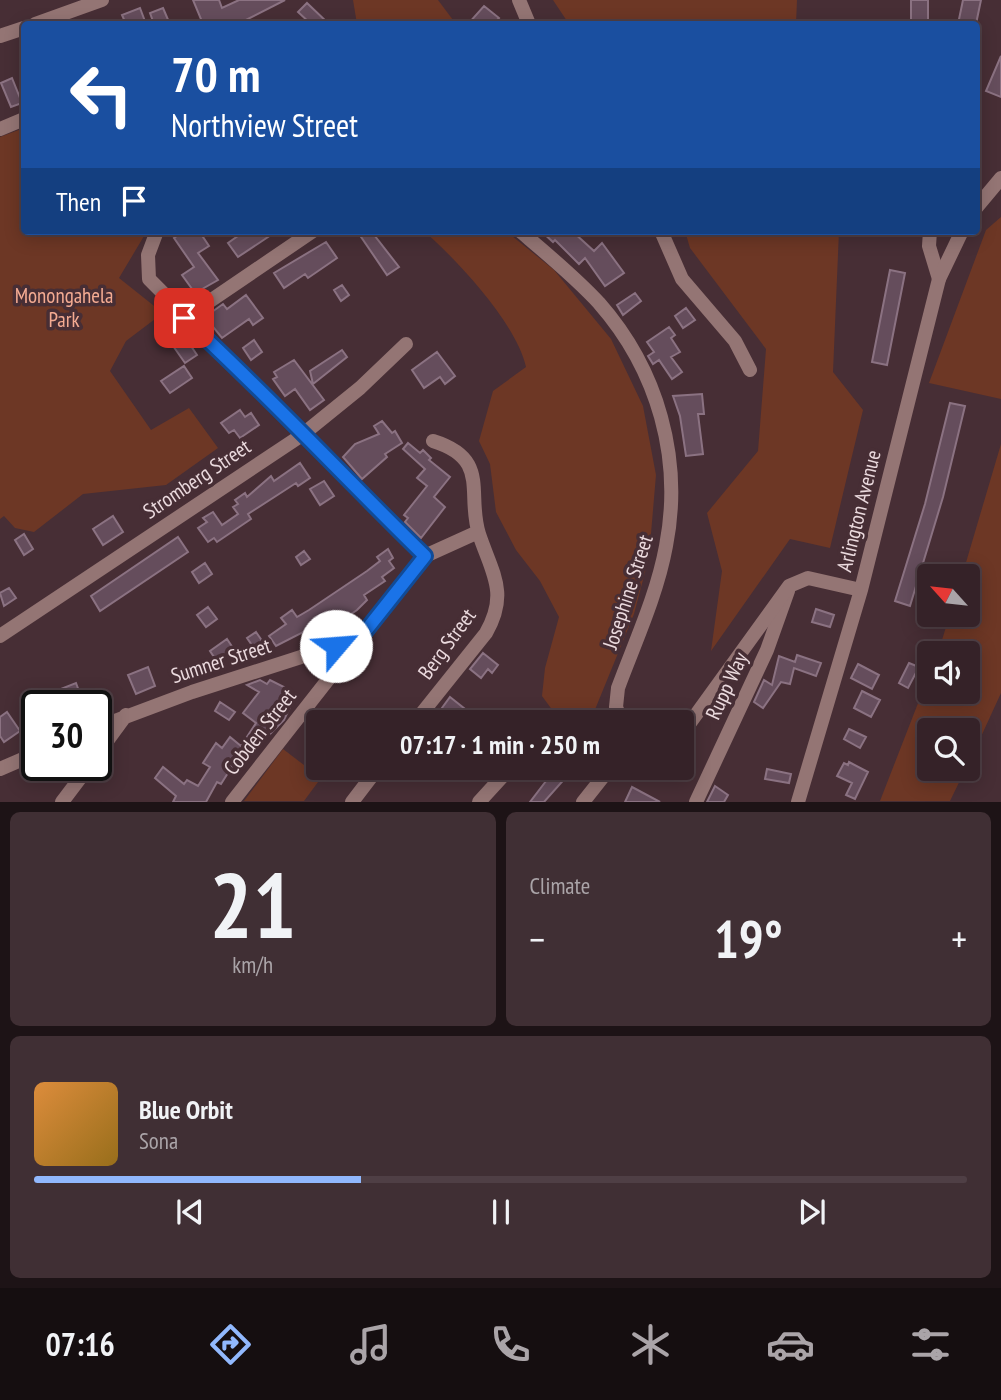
<!DOCTYPE html>
<meta charset="utf-8">
<style>
body{margin:0;font-family:"PT Sans Narrow",sans-serif;background:#402f34;color:#f1f3f6;height:100vh;display:flex;flex-direction:column;font-size:26px;white-space:nowrap}
*{box-sizing:border-box;margin:0}
p{font-size:23px;color:#aaa4a8}
.icon{flex:none;width:38px;height:38px;fill:none;stroke:currentColor;stroke-width:2;stroke-linecap:round;stroke-linejoin:round}
.map{position:relative;height:802px;overflow:hidden}
.details{display:flex;flex-direction:column;gap:10px;padding:10px;background:#1d1316;flex:1}
.details>*{flex:none}
.banner{position:absolute;left:21px;top:21px;width:959px;height:214px;border-radius:7px;box-shadow:0 4px 18px #0003,0 0 0 2px #4f3f45;background:#1a4fa0;color:#fff;overflow:hidden}
.needle{width:46px;rotate:297deg}
.controls{position:absolute;left:917px;top:564px;display:grid;gap:14px}
.controls a{display:grid;place-items:center;width:63px;height:63px;border-radius:7px;background:#352228;box-shadow:0 4px 18px #0003,0 0 0 2px #4f3f45;font-size:35px}
.speed{position:absolute;left:21px;top:690px;display:flex;gap:14px;font-size:35px;font-weight:700;text-align:center}
.speed>*{display:grid;place-content:center;width:91px;height:91px;border-radius:50%;background:#352228;box-shadow:0 4px 18px #0003,0 0 0 2px #4f3f45;line-height:1}
.speed .limit{border:4px solid #111;border-radius:10px;background:#fff;color:#111}
.pin{position:absolute;display:grid;place-items:center;width:60px;height:60px;color:#fff;margin:-30px;border-radius:14px;box-shadow:0 4px 10px #0006}
.me{position:absolute;width:77px;margin:-38px;rotate:63deg;stroke-linejoin:round;filter:drop-shadow(0 0 5px #0008)}
.turn{display:flex;align-items:center;gap:24px;height:147px;padding:0 35px;font-size:32px}
.turn .icon{width:91px;height:91px;stroke-width:2.5}
.turn b{display:block;font-size:49px;line-height:60px}
.then{display:flex;align-items:center;height:66px;padding:0 35px;background:#0003;gap:14px;font-size:26px}
.big{font-size:52px;font-weight:700;line-height:1.1}
.details .tile{flex:1;display:flex;flex-direction:column;justify-content:center;gap:10px;min-width:0;padding:0 24px;border-radius:10px;background:#402f34}
.details .dial{align-items:center;gap:0}
.dial b{font-size:91px;line-height:1}
.song{display:flex;align-items:center;gap:21px}
.cover{width:84px;height:84px;border-radius:10px;background:linear-gradient(135deg,hsl(30 70% 55%),hsl(40 70% 35%))}
.played{height:7px;border-radius:4px;background:linear-gradient(90deg,#91b8fd 35%,#4f3f45 35%)}
.keys{display:flex;justify-content:space-around;direction:ltr}
.heat{display:flex;justify-content:space-between;align-items:center;font-size:38px;direction:ltr}
.details .tiles{flex:1;display:grid;gap:10px;grid-template-columns:1fr 1fr}
.tile:last-child{grid-column:span 2}
.trip{position:absolute;left:306px;top:710px;width:388px;height:70px;border-radius:7px;background:#352228;box-shadow:0 4px 18px #0003,0 0 0 2px #4f3f45;font-weight:700;line-height:70px;text-align:center}
.tab-bar{display:flex;height:112px;justify-content:space-around;align-items:center;background:#150e10;color:#aaa4a8}
.tab-bar .icon{width:49px;height:49px}
.tab-bar .on{color:#91b8fd}
.tab-bar b{font-size:32px;color:#f1f3f6}
.map>svg:first-child{display:block}
.green{fill:#6d3725}
.building{fill:#654d5c;stroke:#8b7282;stroke-width:2}
.lines{fill:none;stroke-linecap:round;stroke-linejoin:round}
.minor{stroke:#947574;stroke-width:14}
.tertiary{stroke:#947574;stroke-width:14}
.route-casing{stroke:#114b97;stroke-width:18}
.route{stroke:#1a73e8;stroke-width:12}
.labels{text-anchor:middle;stroke-width:7;stroke-linejoin:round;paint-order:stroke}
.park-label{font-size:21px;fill:#f4ab92;stroke:#472e35}
.street-label{font-size:21px;fill:#ebdade;stroke:#472e35}
</style>
<div class="map">
<svg width="1001" height="802" viewBox="0 0 1001 802">
<rect width="100%" height="100%" fill="#472e35"/>
<path class="green" d="M353,0H438L456,24H357Z
M553,0H797L796,24H569Z
M24,128V231H147L119,278L163,313L126,341L110,371L151,430L189,408L218,448L166,485L83,494L34,532L15,528L4,516L0,519V137Z
M1001,217V399L929,383L986,230Z
M424,231H506L554,270L611,339L643,406L656,475L649,557L634,614L594,712L553,711L542,696L545,668L559,617L540,581L516,550L496,512L490,464L479,441L493,391L526,367C516,323 458,261 424,231Z
M685,231H839L833,372L863,410L830,548L790,539L711,651L722,571L707,513L758,451L766,349L690,248Z
M1001,444V693L968,765V730H929V768H966L950,801H880L929,675V691H968V653H938L950,614H968V576H962Z
M283,749L321,778L304,801H244Z"/>
<path class="building" d="M193,0H219L222,8L239,0H285L238,24H203Z
M911,0H928V24H911Z
M963,0H981L976,24H958Z
M307,3L329,24H311L298,12Z
M484,6L499,18L493,24H468Z
M140,8L146,24H126L122,15Z
M163,8L169,22L154,24L150,13Z
M1001,56V97L986,91Z
M12,78L22,103L11,107L1,83Z
M184,231H199L209,246L198,253L218,280L195,293L182,275L194,267L174,238Z
M245,231H277L238,257L228,243Z
M357,231H371L399,267L387,275Z
M541,231H572L594,251L602,243L624,273L605,286L585,258L579,264L555,240L553,242Z
M326,242L337,258L308,278L305,274L284,288L274,273Z
M890,270L905,273L887,365L872,362Z
M342,285L349,295L341,301L334,290Z
M635,293L641,301L623,315L617,305Z
M246,295L263,318L253,325L249,319L222,338L205,317L223,304L227,309Z
M686,308L695,320L683,328L675,316Z
M669,327L675,335L671,338L680,352L671,357L682,372L672,379L659,360L653,364L648,356L654,352L647,342Z
M183,334L197,355L185,363L171,343Z
M254,340L262,352L251,360L243,348Z
M342,350L347,357L313,384L310,371Z
M437,352L455,376L445,384L440,377L424,388L412,370Z
M294,360L324,400L310,410L295,389L285,396L273,379L277,377L274,372Z
M184,366L192,378L170,393L161,381Z
M702,394L704,414H698L703,454L686,456L680,416L673,396Z
M950,403L965,406L943,497L910,606L895,601L925,504Z
M240,410L245,417L251,413L259,425L240,438L234,430L229,433L221,423Z
M382,421L392,433L395,431L402,443L385,454L387,457L362,479L343,457L355,444L379,434L374,426Z
M408,443L420,453L423,450L431,458L429,460L450,477L434,497L445,507L421,538L405,522L408,518L404,515L427,486L417,478L425,469L403,449Z
M300,463L310,478L298,486L296,483L248,514L251,519L217,542L214,538L208,542L198,528L207,522L203,518L213,512L222,525L238,514L233,507L238,504L235,500L245,493L247,497L271,476L274,481Z
M324,481L334,496L320,505L310,489Z
M113,516L123,532L103,545L93,529Z
M24,534L33,549L24,555L15,540Z
M178,537L188,552L100,611L91,596Z
M388,549L393,558L389,561L394,568L382,577L385,581L364,595L367,600L357,610L337,624L331,616L310,631L309,629L276,646L269,636L286,624L281,618L292,610L297,617L309,610L367,571L380,561L377,557Z
M304,551L310,559L301,565L296,557Z
M205,563L212,574L199,583L192,572Z
M9,588L16,598L4,606L0,593Z
M208,607L217,619L206,627L197,615Z
M816,609L834,615L830,627L812,622Z
M256,632L267,648L258,654L247,638Z
M227,639L235,651L218,663L210,651Z
M483,653L498,665L492,673L488,669L481,678L470,669Z
M797,655L821,663L816,676L794,668L790,684L781,682L763,708L754,702L764,680L772,685L779,656L795,662Z
M909,663L919,667L908,688L899,683Z
M858,664L879,675L872,689L851,678Z
M148,667L155,686L136,694L128,675Z
M260,680L267,684L270,680L284,687L294,699L284,720L262,742L257,739L236,767L233,765L221,784L217,782L206,802H173L176,796L155,778L163,767L184,784L187,780L198,786L210,767L203,763L216,743L222,748L230,737L241,746L256,723L243,713L259,692L247,685Z
M76,683L82,699L73,705H58L53,692Z
M862,691L880,700L871,717L854,708Z
M450,697L465,709L457,719L451,714L444,723H431Z
M220,702L235,712L229,720L215,711Z
M7,712L20,731L4,742L0,736V717Z
M849,729L866,737L860,748L844,739Z
M849,762L868,772L855,799L846,795L852,783L837,776L844,763L848,765Z
M556,768L568,775L544,802H530Z
M645,768H674L668,780Z
M767,769L791,774L789,783L765,779Z
M715,786L728,795L724,802H707Z
M632,787L660,802H625Z"/>
<g class="lines">
<path class="minor" d="M519,0L529,24
M35,24L102,0
M0,36L24,28
M157,231L148,255L149,279L425,556L478,532
M661,231L682,279L735,341L750,370
M930,231L929,246L939,279
M185,318L313,231
M0,636L302,435L360,388L406,344
M414,723L486,633C509,593 492,573 479,534C466,493 491,459 433,441
M96,728L192,692L360,638
M96,756L126,715
M0,769L37,753
M62,802L90,765
M232,802L425,556
M352,802L378,768
M479,802L510,768
M583,802L610,768
M696,802L767,650L788,591"/>
<path class="tertiary" d="M0,129L24,119
M976,208L1001,178
M520,231C547,254 575,277 599,303C658,370 683,459 666,546C657,595 635,642 618,688L616,707L622,723
M682,734L789,586L808,578L861,590
M798,802L861,590L939,279L962,231"/>
</g>
<g class="lines">
<defs>
<path id="route" d="M184,318C267,394 344,477 425,556L360,638L336,646"/>
</defs>
<use href="#route" class="route-casing"/>
<use href="#route" class="route"/>
</g>
<g class="labels">
<g class="park-label">
<text x="64" y="303">Monongahela<tspan x="64" dy="24">Park</tspan></text>
</g>
<g class="street-label">
<text transform="translate(197 479) rotate(-34)" y="7">Stromberg Street</text>
<text transform="translate(859 511) rotate(-76)" y="7">Arlington Avenue</text>
<text transform="translate(628 592) rotate(-72)" y="7">Josephine Street</text>
<text transform="translate(447 644) rotate(-54)" y="7">Berg Street</text>
<text transform="translate(221 661) rotate(-18)" y="7">Sumner Street</text>
<text transform="translate(727 686) rotate(-65)" y="7">Rupp Way</text>
<text transform="translate(260 732) rotate(-52)" y="7">Cobden Street</text>
</g>
</g>
</svg>
<div class="controls">
<a><svg class="needle" viewBox="-14 -14 28 28"><path d="M0-13l5 13h-10z" fill="#e53935"/><path d="M0 13l5-13h-10z" fill="#aaa4a8"/></svg></a>
<a><svg class="icon" aria-label="sound" viewBox="0 0 24 24"><path d="M4 9h4l5-4v14l-5-4H4zM17 9q2 3 0 6"/></svg></a>
<a><svg class="icon" aria-label="search" viewBox="0 0 24 24"><circle cx="10" cy="10" r="6"/><path d="M15 15l6 6"/></svg></a>
</div>
<div class="speed"><div class="limit">30</div></div>
<div class="pin" style="left:184px;top:318px;background:#d93025"><svg class="icon" aria-label="arrive" viewBox="0 0 24 24"><path d="M6 21V4h12l-3 4 3 4H6"/></svg></div>
<svg class="me" style="left:336px;top:646px" viewBox="-20 -20 40 40"><circle r="19" fill="#fff"/><path d="M0-13L10 11 0 6-10 11z" fill="#1a73e8"/></svg>
<div class="trip">07:17 · 1 min · 250 m</div>
<div class="banner">
<div class="turn"><svg class="icon" aria-label="left" viewBox="0 0 24 24"><path d="M17 20v-9H6M10 6l-5 5 5 5"/></svg><div><b>70 m</b>Northview Street</div></div>
<div class="then">Then<svg class="icon" aria-label="arrive" viewBox="0 0 24 24"><path d="M6 21V4h12l-3 4 3 4H6"/></svg></div>
</div>
</div>
<section class="details">
<div class="tiles">
<div class="tile dial"><b>21</b><p>km/h</p></div>
<div class="tile"><p>Climate</p>
<div class="heat"><a>−</a><b class="big">19°</b><a>+</a></div>
</div>
<div class="tile">
<div class="song"><i class="cover"></i><div><b>Blue Orbit</b><p>Sona</p></div></div>
<div class="played"></div>
<div class="keys"><svg class="icon" aria-label="previous" viewBox="0 0 24 24"><path d="M18 5L8 12l10 7zM5 5v14"/></svg><svg class="icon" aria-label="pause" viewBox="0 0 24 24"><path d="M8 5v14M16 5v14"/></svg><svg class="icon" aria-label="next" viewBox="0 0 24 24"><path d="M6 5l10 7-10 7zM19 5v14"/></svg></div>
</div>
</div>
</section>
<nav class="tab-bar">
<b>07:16</b>
<svg class="icon on" aria-label="directions" viewBox="0 0 24 24"><path d="M12 3l9 9-9 9-9-9zM9 14v-3h6M13 9l2 2-2 2"/></svg>
<svg class="icon" aria-label="music" viewBox="0 0 24 24"><path d="M9 18V5l10-2v13"/><circle cx="6" cy="18" r="3"/><circle cx="16" cy="16" r="3"/></svg>
<svg class="icon" aria-label="phone" viewBox="0 0 24 24"><path d="M5 4h4l2 5-3 2q2 4 5 5l2-3 5 2v4C11 20 4 13 5 4z"/></svg>
<svg class="icon" aria-label="climate" viewBox="0 0 24 24"><path d="M12 3v18M4 7l16 10M4 17L20 7"/></svg>
<svg class="icon" aria-label="car" viewBox="0 0 24 24"><path d="M5 17H2v-5l4-1 3-4h7l3 4 3 1v5h-3M9 17h6M6 11h13"/><circle cx="7" cy="17" r="2"/><circle cx="17" cy="17" r="2"/></svg>
<svg class="icon" aria-label="filters" viewBox="0 0 24 24"><path d="M4 7h16M4 17h16"/><circle cx="9" cy="7" r="2"/><circle cx="15" cy="17" r="2"/></svg>
</nav>
